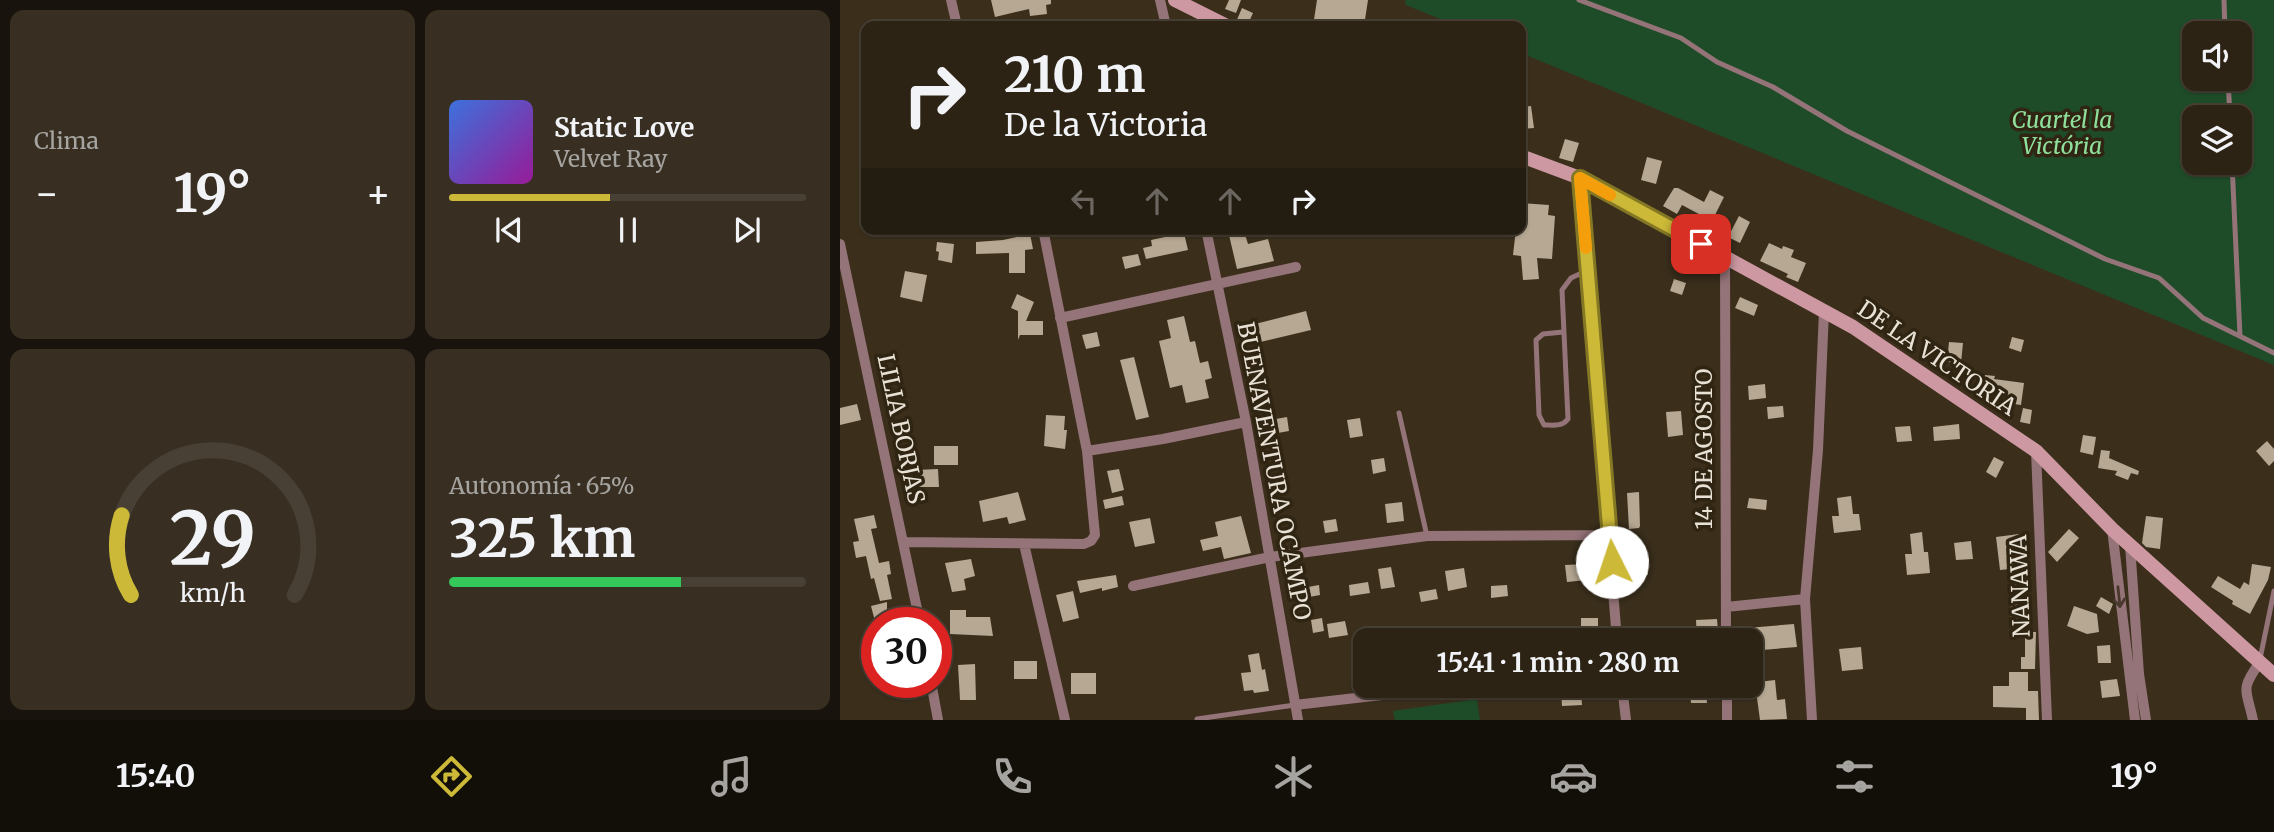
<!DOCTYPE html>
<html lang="es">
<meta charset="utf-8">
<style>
body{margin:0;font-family:Merriweather,serif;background:#382f22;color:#f1f3f6;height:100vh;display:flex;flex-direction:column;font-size:26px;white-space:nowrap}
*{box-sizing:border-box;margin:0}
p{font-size:23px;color:#a6a4a0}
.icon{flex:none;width:38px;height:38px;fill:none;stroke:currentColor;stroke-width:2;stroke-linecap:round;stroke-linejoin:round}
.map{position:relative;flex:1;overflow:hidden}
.details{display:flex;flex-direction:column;gap:10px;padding:10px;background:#18130c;width:840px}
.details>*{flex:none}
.banner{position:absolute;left:21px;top:21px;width:665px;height:214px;border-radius:14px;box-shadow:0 2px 5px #0004,0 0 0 2px #484034;background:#2c2315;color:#f1f3f6;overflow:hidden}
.fabs{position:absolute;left:1342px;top:21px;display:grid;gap:14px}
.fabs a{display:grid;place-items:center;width:70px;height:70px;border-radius:14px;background:#2c2315;box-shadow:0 2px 5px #0004,0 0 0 2px #484034;font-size:35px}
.speed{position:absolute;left:21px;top:607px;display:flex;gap:14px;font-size:35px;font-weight:700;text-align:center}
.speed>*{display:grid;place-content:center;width:91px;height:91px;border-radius:50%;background:#2c2315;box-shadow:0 2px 5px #0004,0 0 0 2px #484034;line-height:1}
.speed .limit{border:10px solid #d22;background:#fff;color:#111}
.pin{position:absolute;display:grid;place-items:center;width:60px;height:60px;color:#fff;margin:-30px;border-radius:14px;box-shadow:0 4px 10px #0006}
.me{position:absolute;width:77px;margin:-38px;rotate:356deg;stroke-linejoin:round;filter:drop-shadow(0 0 5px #0008)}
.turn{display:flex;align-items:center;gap:24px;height:147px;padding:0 28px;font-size:32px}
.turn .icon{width:91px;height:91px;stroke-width:2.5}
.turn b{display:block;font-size:49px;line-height:60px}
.lanes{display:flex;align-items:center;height:66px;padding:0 28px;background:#0003;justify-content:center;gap:35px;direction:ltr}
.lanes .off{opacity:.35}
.big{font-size:52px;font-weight:700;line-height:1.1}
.details .card{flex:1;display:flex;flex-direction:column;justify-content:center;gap:10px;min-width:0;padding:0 24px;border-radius:14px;background:#382f22}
.details .dial{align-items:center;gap:0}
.dial svg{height:182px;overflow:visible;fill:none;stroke:#484034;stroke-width:7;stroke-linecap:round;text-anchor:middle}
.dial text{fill:#f1f3f6;stroke:none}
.song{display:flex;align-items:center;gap:21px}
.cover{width:84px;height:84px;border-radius:10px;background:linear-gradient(135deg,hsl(220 70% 55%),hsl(300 70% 35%))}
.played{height:7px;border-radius:4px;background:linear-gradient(90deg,#ccb938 45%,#484034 45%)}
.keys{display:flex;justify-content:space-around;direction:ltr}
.heat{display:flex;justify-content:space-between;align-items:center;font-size:38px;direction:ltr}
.charge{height:10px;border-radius:5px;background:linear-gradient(90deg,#34c759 65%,#484034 0)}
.details .tiles{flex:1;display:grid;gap:10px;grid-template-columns:repeat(2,1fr)}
.trip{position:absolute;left:513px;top:628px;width:410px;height:70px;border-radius:14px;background:#2c2315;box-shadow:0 2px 5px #0004,0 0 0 2px #484034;font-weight:700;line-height:70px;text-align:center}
.menu{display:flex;height:112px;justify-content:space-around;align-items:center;background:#120e08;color:#a6a4a0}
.menu .icon{width:49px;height:49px}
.menu .on{color:#ccb938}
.menu b{font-size:32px;color:#f1f3f6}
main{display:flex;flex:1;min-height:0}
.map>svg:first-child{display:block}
.green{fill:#1f4c28;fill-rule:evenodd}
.building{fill:#b6a892}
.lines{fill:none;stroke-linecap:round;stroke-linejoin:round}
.lane{stroke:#957479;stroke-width:5}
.street{stroke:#957479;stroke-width:10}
.secondary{stroke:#cd98a2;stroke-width:14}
.oneway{stroke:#49392c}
.route-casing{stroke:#857824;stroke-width:18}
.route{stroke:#ccb938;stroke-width:12}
.slow{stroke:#f59e0b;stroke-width:12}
.labels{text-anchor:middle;stroke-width:7;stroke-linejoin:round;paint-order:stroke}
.park-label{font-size:23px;font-style:italic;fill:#8fe09c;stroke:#302512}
.street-label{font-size:23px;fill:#e8e1d5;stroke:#302512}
</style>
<main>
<section class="details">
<div class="tiles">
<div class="card"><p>Clima</p>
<div class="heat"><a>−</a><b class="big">19°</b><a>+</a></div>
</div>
<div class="card">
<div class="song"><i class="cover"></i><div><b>Static Love</b><p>Velvet Ray</p></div></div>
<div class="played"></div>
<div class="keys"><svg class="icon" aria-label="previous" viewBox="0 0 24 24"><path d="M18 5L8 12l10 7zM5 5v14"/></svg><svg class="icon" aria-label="pause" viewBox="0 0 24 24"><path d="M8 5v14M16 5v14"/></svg><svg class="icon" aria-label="next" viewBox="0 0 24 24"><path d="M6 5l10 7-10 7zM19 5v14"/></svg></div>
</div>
<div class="card dial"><svg viewBox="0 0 100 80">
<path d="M14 69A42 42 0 1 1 86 69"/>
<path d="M14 69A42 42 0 0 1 10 34" stroke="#ccb938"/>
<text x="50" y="56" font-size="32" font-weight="700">29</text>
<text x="50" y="72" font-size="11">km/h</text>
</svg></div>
<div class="card"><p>Autonomía · 65%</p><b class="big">325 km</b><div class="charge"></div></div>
</div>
</section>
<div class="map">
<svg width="1434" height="720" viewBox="0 0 1434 720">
<rect width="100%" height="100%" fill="#3b2f1c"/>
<path class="green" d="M565,0H1434V365L681,53V26H617L566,5ZM1354,33H1400V79H1354ZM1354,117H1400V163H1354Z
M637,699L640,720H555L553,711Z"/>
<path class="building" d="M151,0H211V4L206,5L207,14L190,16L189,9L155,17Z
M389,0H401L396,13L385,9Z
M477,0H528L524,26H473Z
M402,8L413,13L407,26L396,22Z
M691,106L694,128L681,129V107Z
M725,139L739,143L733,162L719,158Z
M807,157L822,161L816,184L801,180Z
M834,188H838L864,202L870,190L884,197L872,221L842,205L837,214L823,206Z
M681,203L709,205L708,215L715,216L712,259L697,258L699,279L683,280L681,256L673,255L676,229H681Z
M899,216L910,222L900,243L888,237Z
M404,231L408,244L428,239L434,261L397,269L389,235Z
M344,233L348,250L306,259L303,248L312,246L311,240Z
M190,234L193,249L185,250V273H169V253L136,254V242L163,240Z
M97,242L114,244L112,263L98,260L99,252L96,251Z
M929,243L942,249L943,246L954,250L951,257L966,263L958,282L946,277L948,274L920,261Z
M298,254L301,265L285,269L282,257Z
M65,271L87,275L82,302L60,297Z
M834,279L846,283L842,295L830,291Z
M177,294L194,302L186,321H203V335H180L178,340V311L171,308Z
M900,297L918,305L914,316L895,308Z
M466,311L471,330L412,344L407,326Z
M344,316L350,342L355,341L360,363L368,361L372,378L365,380L369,398L346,403L342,385L330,388L319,341L331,338L327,320Z
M257,332L260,346L246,349L242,335Z
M1172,337L1184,340L1181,352L1169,348Z
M1109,342L1123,343L1121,363L1107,362Z
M294,357L309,417L296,420L280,360Z
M1145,375L1155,376L1154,379L1184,383L1181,405L1166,403L1168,394L1143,391Z
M925,384L926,398L909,400L908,386Z
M17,404L21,420L0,425V408Z
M943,406L944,417L928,419L927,407Z
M1183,408L1192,410L1190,424L1180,422Z
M841,411L843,435L828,437L826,412Z
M206,415L225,416L224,430H227L225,449L204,446Z
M447,417L449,431L432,434L430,420Z
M520,418L523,436L510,438L507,420Z
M1119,424L1120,439L1094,441L1093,427Z
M1070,426L1072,441L1057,442L1055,427Z
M1243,435L1256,437L1253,455L1240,452Z
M1427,441L1434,449V461L1429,466L1416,451Z
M94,446H118V465H94Z
M1261,450L1270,451L1269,458L1299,471L1298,475L1291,473L1288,480L1275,475L1277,471L1258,468Z
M1154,457L1164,462L1156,478L1146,472Z
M544,458L546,471L533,474L531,460Z
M98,469L99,487H75V470Z
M279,469L284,490L272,493L267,471Z
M178,492L186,520L169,524L167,517L143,522L139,501Z
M799,492L800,526L799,528L789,529L787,493Z
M282,496L284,505L265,509L263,500Z
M1011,496L1013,514H1019L1021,530L994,533L992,516H999L997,498Z
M909,498L927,500L926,510L907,508Z
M562,502L564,521L547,523L545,504Z
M34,515L37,528L31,529L39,563L49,561L51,574L47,575L52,599L40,601L34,578L31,579L26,556L16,558L13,542L19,541L14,519Z
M401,516L411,553L384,559L381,547L363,551L360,540L378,536L375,522Z
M1306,516L1323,518L1320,549L1306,547L1302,543Z
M310,518L315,543L295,547L289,522Z
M496,519L498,531L485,533L483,521Z
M1229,529L1239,538L1217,562L1208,552Z
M1082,532L1084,552H1088L1090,573L1067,575L1065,554H1072L1070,534Z
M1179,534L1181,548L1175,549L1179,580H1186L1184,631H1171L1170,569L1160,570L1156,537Z
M1131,541L1133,559L1116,560L1114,543Z
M131,559L135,576L124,579L126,590L112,592L105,563Z
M793,561H807L808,575L794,576Z
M745,564L747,580L727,582L725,565Z
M1412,564L1431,567L1428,580L1410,614L1392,604L1393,601L1371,587L1378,576L1400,589L1404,582L1409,585Z
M551,567L555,587L541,589L538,569Z
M624,568L627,587L608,591L605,571Z
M276,575L278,587L262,591V588L240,593L237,581Z
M528,582L530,593L510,596L509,585Z
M479,585L480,595L469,597L468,587Z
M667,585L668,596L651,598V586Z
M596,589L598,599L581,602L579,592Z
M233,591L239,618L223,622L216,595Z
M1261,597L1273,604L1269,614L1256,606Z
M47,602V611H54L56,620L36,625L31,606Z
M1234,606L1257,614L1259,632L1247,634L1227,626Z
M110,610H126V617H150L153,636L110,634Z
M482,618L484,631L473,633L471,620Z
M741,618H758V632H741Z
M877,619L878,631H870V640H857L856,620Z
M505,621L508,635L489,638L487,624Z
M954,624L957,647L910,651L907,628Z
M1185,632H1196L1195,669H1181V657H1185Z
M1270,645L1271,663H1258L1257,646Z
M1021,647L1023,669L1002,671L999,649Z
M419,653L422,670L425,669L429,691L414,693L413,690L404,691L401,673L411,672L408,655Z
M174,661H197V679H174Z
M135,664L136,700H120L118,665Z
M1169,672H1188V691H1198L1199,720H1186V708L1153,707V686H1169Z
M231,673H256V694H231Z
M1277,679L1280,696L1262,698L1260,681Z
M935,680L937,700L945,699L947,719L920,720L917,698H911L910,683Z
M830,686L831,698L799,699V687Z
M866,688L867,703H851L850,689Z
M721,690H741L742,705L722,706Z"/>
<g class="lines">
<path class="lane" d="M739,0L841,38L877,62L933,87L1007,131L1265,259L1319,278L1363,318L1434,353
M1384,0L1385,33
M1388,79L1390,117
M1392,163L1400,336
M723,332L703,334L696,340L699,415L704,425C713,425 722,427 728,419L722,290L731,278L748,270
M559,413L587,536
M1420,659L1434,591
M357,719L455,705"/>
<path class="street" d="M111,0L117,26
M320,0L326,26
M740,178L777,640
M366,229L406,422L458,720
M0,244L80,623
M885,257L886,640
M220,318L456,267
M247,451L323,439L406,422
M1196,451L1207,720
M1272,529L1295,720
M64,542L244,544L251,541L255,535L247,451L203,229
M184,544L225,720
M1290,545L1299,674L1306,720
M293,586L430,557L587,536L770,535
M886,607L965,599
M91,682L98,720
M782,686L786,720
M887,686V720
M455,705L620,686
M972,720L965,599L978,450L984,311
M1413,720C1406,688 1400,690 1420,662"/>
<path class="secondary" d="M335,0L387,26
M681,156L740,178L1013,327L1196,451L1272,529L1434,675"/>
</g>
<defs><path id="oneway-shaft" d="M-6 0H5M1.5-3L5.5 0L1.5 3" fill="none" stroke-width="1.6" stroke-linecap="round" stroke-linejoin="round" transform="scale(1.75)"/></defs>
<use class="oneway" href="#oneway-shaft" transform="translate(1279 597) rotate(84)"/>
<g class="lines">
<defs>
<path id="route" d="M772,562L740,178L861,244"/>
</defs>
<use href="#route" class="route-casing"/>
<use href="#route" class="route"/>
<path class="slow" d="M746,248L740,178L770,195"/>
</g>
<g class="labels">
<g class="park-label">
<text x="1222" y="128">Cuartel la<tspan x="1222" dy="26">Victória</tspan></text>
</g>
<g class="street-label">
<text transform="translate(1097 358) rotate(34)" y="8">DE LA VICTORIA</text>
<text transform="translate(61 429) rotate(78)" y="8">LILIA BORJAS</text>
<text transform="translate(864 449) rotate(-90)" y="8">14 DE AGOSTO</text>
<text transform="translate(434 471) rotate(79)" y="8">BUENAVENTURA OCAMPO</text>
<text transform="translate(1180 586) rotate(-92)" y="8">NANAWA</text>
</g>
</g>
</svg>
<div class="fabs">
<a><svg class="icon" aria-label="sound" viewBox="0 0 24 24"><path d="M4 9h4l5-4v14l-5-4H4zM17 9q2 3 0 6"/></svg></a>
<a><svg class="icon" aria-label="layers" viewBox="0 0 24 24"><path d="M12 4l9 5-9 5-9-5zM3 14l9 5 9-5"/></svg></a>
</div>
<div class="speed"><div class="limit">30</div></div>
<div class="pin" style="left:861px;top:244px;background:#d93025"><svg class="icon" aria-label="arrive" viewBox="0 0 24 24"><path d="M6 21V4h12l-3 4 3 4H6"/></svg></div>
<svg class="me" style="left:772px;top:562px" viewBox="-20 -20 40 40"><circle r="19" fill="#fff"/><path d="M0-13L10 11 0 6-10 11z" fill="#ccb938"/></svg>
<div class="trip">15:41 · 1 min · 280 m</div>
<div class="banner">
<div class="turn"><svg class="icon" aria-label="right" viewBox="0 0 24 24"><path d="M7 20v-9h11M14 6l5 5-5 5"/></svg><div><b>210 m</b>De la Victoria</div></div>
<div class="lanes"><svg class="icon off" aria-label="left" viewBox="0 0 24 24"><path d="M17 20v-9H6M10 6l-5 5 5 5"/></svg><svg class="icon off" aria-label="ahead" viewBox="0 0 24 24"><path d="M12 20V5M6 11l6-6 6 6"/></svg><svg class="icon off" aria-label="ahead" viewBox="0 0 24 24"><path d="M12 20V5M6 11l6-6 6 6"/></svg><svg class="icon" aria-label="right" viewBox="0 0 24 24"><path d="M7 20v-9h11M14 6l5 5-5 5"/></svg></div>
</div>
</div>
</main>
<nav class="menu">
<b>15:40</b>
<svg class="icon on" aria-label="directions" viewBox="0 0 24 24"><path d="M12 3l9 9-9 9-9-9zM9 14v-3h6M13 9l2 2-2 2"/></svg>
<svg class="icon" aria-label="music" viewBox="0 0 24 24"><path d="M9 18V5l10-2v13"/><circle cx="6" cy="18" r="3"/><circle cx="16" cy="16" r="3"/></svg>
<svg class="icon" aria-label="phone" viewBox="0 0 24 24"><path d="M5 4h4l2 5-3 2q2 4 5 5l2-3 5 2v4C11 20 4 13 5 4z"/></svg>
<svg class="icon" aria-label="climate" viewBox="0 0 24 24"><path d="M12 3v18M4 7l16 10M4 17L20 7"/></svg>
<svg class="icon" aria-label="car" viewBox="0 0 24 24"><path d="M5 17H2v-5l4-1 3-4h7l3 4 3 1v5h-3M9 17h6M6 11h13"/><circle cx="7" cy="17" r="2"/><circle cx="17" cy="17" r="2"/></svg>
<svg class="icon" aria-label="filters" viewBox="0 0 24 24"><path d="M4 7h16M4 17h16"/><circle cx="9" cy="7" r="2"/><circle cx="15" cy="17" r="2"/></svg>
<b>19°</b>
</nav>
